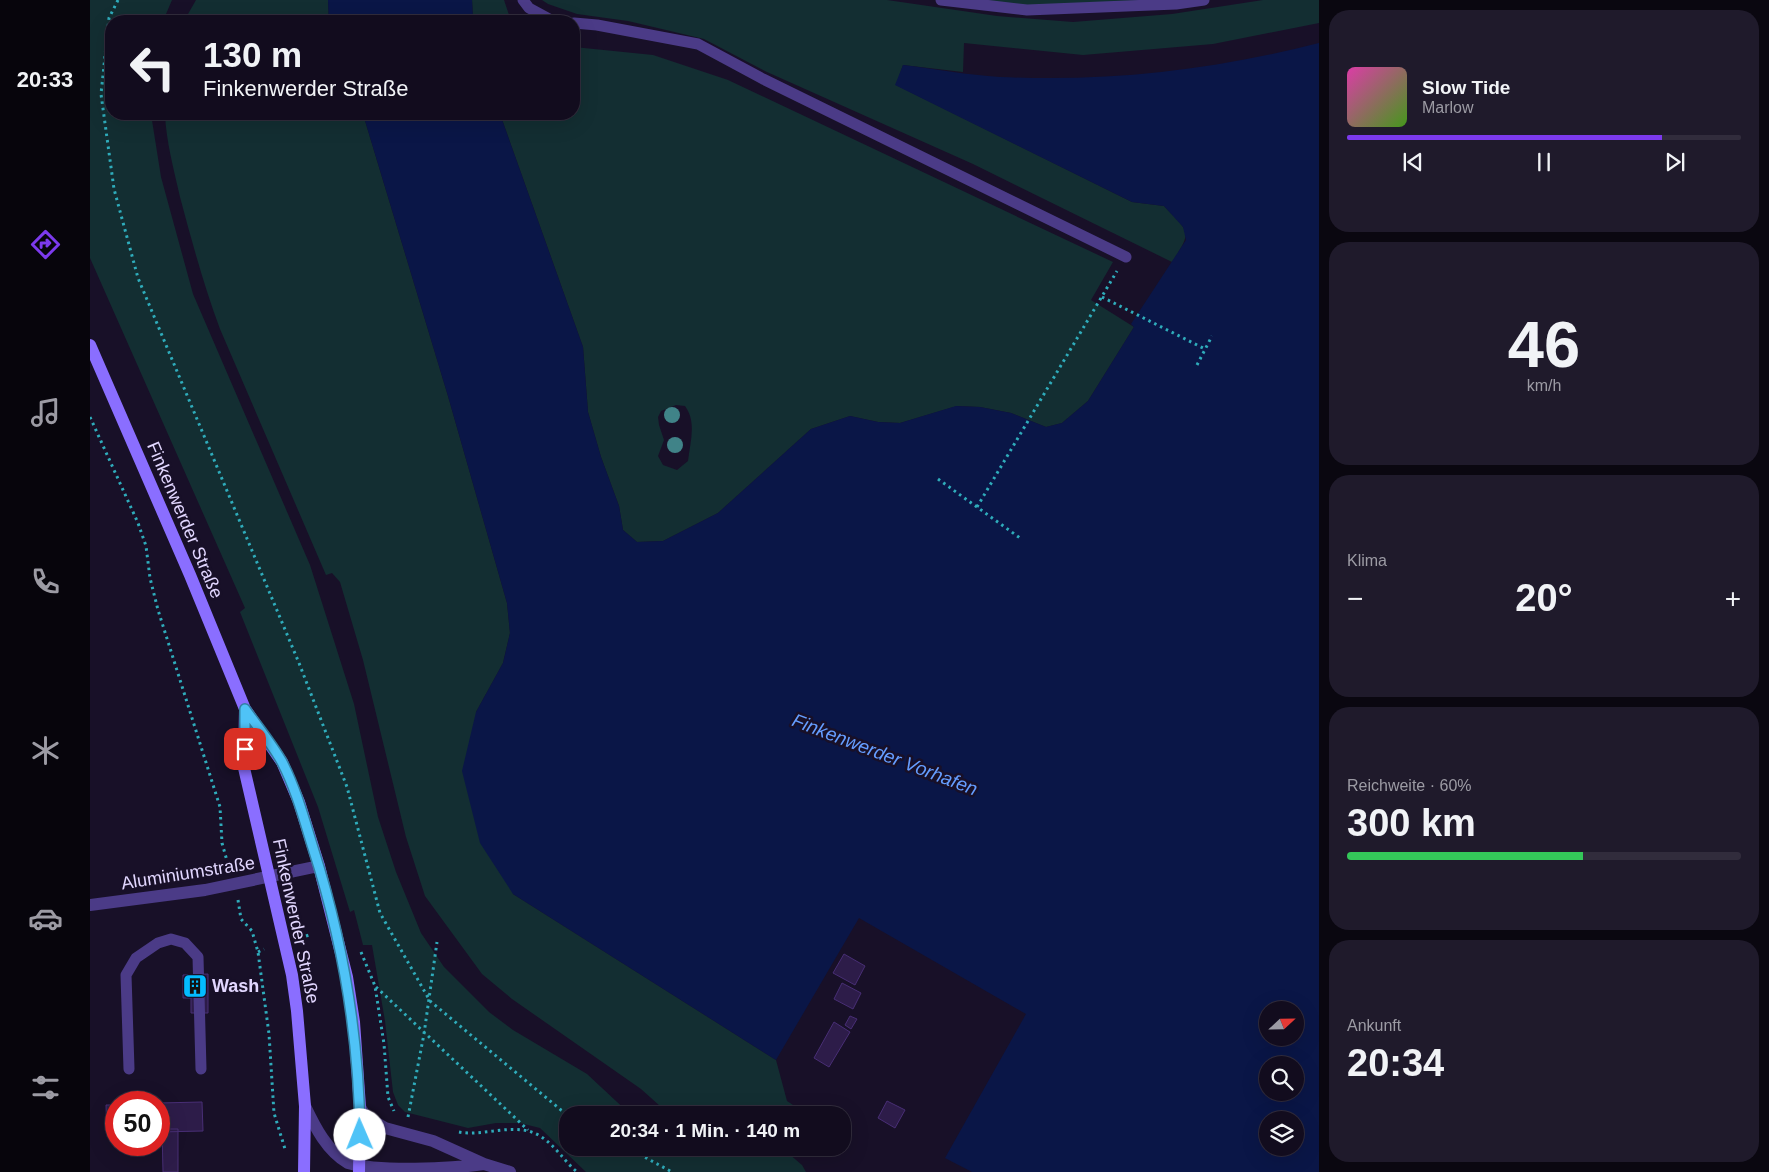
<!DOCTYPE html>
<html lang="de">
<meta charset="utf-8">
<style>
body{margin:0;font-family:Arial,sans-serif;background:#1f1a2b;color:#f1f3f6;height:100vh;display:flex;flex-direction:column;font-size:19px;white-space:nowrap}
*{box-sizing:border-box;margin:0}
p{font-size:16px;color:#9c9ba4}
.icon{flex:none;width:28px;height:28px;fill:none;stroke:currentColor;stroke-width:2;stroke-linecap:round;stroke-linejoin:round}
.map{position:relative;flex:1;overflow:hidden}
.details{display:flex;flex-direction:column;gap:10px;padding:10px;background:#0a0710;width:450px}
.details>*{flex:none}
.banner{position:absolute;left:15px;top:15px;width:475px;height:105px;border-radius:20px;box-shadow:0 5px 20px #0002,0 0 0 1px #312c3c;background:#120c1e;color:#f1f3f6;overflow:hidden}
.needle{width:32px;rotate:68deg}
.controls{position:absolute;left:1169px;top:1001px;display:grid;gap:10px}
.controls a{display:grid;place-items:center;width:45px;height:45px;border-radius:50%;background:#120c1e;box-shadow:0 5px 20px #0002,0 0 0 1px #312c3c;font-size:25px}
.speed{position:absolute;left:15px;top:1091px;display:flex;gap:10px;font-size:25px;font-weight:700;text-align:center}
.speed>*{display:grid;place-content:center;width:65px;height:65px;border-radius:50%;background:#120c1e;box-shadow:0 5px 20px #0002,0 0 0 1px #312c3c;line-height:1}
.speed .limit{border:8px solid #d22;background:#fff;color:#111}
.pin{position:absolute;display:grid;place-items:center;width:42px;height:42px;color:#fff;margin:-21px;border-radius:10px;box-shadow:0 2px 8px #0006}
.me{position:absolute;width:55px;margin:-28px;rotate:359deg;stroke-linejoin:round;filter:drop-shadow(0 0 4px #0008)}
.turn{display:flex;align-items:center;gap:18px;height:105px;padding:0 15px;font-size:22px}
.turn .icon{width:65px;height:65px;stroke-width:2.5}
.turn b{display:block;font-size:35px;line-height:42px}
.big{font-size:38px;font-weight:600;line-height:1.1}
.details .widget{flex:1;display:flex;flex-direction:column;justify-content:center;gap:8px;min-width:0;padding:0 18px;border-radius:20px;background:#1f1a2b}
.details .dial{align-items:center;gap:0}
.dial b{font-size:65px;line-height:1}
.song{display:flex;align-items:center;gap:15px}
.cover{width:60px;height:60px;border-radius:8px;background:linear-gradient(135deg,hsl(320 70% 55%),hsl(100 70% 35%))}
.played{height:5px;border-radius:2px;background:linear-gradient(90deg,#7c3aed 80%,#312c3c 80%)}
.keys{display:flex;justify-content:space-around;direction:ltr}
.heat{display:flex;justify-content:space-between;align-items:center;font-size:28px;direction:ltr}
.charge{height:8px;border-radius:4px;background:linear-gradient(90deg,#34c759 60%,#312c3c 0)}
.trip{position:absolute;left:469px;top:1106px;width:292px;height:50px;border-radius:20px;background:#120c1e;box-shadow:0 5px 20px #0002,0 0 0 1px #312c3c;font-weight:600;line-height:50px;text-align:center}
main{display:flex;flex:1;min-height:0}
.tabs{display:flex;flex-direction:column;width:90px;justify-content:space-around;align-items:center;background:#07050c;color:#9c9ba4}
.tabs .icon{width:35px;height:35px}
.tabs .on{color:#7c3aed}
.tabs b{font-size:22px;color:#f1f3f6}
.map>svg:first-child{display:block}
.green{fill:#132e32;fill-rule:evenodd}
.water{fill:#0a1647;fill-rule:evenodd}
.building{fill:#2d1c49;stroke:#482e75}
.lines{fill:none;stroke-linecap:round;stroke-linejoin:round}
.path{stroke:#2facbb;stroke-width:3;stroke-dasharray:2.5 4;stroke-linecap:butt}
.service{stroke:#4b3b87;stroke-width:11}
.minor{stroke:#4b3b87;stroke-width:12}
.secondary{stroke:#8a6eff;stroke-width:12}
.tree{fill:#408388}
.route-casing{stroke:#337fa1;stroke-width:12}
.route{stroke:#4fc3f7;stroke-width:9}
.labels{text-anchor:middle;stroke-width:5;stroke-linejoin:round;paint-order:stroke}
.street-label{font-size:18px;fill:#e2d7ff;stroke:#181028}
.poi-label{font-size:18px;font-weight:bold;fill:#e2d7ff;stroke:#181028;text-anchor:start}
.water-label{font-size:19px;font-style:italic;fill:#659dff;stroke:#181028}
</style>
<main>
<nav class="tabs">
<b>20:33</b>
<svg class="icon on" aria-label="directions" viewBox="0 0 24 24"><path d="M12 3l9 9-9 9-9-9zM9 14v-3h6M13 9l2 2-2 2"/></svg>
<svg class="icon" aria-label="music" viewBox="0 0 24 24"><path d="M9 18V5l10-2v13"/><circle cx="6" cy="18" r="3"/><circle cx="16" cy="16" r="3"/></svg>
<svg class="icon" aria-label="phone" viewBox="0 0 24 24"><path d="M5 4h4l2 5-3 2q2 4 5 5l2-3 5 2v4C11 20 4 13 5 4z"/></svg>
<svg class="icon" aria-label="climate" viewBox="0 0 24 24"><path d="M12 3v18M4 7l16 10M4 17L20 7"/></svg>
<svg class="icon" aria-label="car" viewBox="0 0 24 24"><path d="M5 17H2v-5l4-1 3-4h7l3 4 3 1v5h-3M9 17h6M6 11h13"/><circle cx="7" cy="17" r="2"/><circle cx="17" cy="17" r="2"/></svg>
<svg class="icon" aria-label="filters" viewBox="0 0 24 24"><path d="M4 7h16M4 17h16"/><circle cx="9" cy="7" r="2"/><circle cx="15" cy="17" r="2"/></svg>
</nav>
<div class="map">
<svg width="1229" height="1172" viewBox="0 0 1229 1172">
<rect width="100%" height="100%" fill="#181028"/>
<path class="green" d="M0,0H82L73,21H21V114H61L71,177L103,294L220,565L264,704L288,817L306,872L331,933L354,967L399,1012L423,1030L497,1074L541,1115H478V1148H607L636,1150L692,1148L712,1165L716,1172H496L450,1128L430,1123H406L378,1128L315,1112L308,1105L303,1092L295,1021L282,945H273L264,910L260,912L228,807L150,612L155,608L0,258Z
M106,0H238L239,21H94Z
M382,0H414L421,21H383Z
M452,0H797L907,16L983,22L1082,14L1173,0H1229V23L1123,44L993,55L874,43L873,72L813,65L806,85L1042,202L1074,206C1099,233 1103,230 1082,262L883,164L677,72L614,39L538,21L487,14L458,4Z
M869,0H1103L990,9Z
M484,47L563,55L638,80L1023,262L1001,300L1044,327L998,401L972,423L956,427L921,413L890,407L867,406L810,423L788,422L760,416L721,429L628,513L573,541L547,542L533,530L529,506L511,457L498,412L493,347L410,114H484ZM586,405L595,406C607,422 600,443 598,461L587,470L573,465L568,456L574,440L569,425L568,417L571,411Z
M75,114H273L358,396L417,603L420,633L413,663L386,712L423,894L686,1060L697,1101L706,1107L690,1115H580L551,1089L422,999L392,974L335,896L316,837L273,660L250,582L242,573L236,575L130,329C114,286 102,242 90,197C84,170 76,141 75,114Z"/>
<path class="water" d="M238,0H382L383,21H239Z
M1229,43V1172H882L855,1158L936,1014L769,918L686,1060L423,894L390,843L372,771L386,712L413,663L420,633L417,603L358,396L273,114H410L493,347L498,412L511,457L529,506L533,530L547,542L573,541L628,513L721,429L760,416L788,422L810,423L866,406L890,407L921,413L956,427L972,423L998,401L1044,327L1041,324L1096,240L1093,227L1074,206L1042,202L805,85L813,65C845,69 878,75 910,77C1021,82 1122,70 1229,43ZM1178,1010H1205V1038H1178ZM1178,1065H1205V1092H1178ZM1178,1120H1205V1148H1178Z"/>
<path class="building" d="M754,954L775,966L765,985L743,973Z
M118,974V1013H101V998H93V975Z
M752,983L771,993L763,1009L744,999Z
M760,1016L767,1019L761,1029L755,1025Z
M744,1022L760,1032L739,1067L724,1058Z
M797,1101L815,1110L805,1128L788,1118Z
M112,1102L113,1131L69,1132V1103Z
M16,1105H26V1134H17Z
M72,1129H88V1172H73Z"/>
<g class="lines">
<path class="path" d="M28,0L19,18L11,94L24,189L48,278L209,663L257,787L290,913L340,1001L471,1110L479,1115
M1012,297L1115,349
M1107,365L1122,336
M0,417L48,523L56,546L60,578L68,610L130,807L132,843L139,868
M848,479L930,538
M887,507L1027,271
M148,900L151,919L162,931L168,952L179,1034L184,1113L195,1149
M216,936L222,934
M168,952L174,949
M271,952L285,986L294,1044L298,1097L304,1111
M286,987L438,1130
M318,1117L334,1034L347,942
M369,1132C395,1137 426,1121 450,1136C465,1145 474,1161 487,1172
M538,1148L582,1172"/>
<path class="service" d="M433,0L439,8L463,21
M851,0L937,10L1086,4L1114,0
M484,23L507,25L608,44L673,79L1036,257
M39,1069L36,975L46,958L68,943L81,939L95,943L108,957L111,1069"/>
<path class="minor" d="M0,905L115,890L229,866
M215,1106C225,1127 237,1151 258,1163C288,1172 361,1169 394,1164
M270,1107L276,1117L295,1128L343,1141L394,1164L420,1172"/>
<path class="secondary" d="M0,345L100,575L155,709L192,762L209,802L229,866L257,977L264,1022L270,1107L269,1172
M155,709L154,768L202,975L207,1011L215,1106L214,1172"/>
</g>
<g class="tree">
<circle cx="582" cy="415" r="8"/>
<circle cx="585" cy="445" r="8"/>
</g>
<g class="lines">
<defs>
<path id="route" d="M155,749V709C167,726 182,744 192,762C206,789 214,819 223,848C253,941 269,1036 270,1135"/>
</defs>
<use href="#route" class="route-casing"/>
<use href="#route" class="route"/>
</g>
<defs>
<symbol id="building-square" viewBox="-11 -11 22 22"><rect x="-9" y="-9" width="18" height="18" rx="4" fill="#03bbff" stroke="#181028"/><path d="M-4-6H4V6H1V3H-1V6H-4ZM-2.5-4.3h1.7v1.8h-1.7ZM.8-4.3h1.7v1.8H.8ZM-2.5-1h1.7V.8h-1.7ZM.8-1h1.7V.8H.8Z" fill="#111"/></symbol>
</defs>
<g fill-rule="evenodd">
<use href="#building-square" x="91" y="972" width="28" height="28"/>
</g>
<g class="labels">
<g class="street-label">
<text transform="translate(95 520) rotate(67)" y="6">Finkenwerder Straße</text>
<text transform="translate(98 873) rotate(-9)" y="6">Aluminiumstraße</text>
<text transform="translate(206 921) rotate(78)" y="6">Finkenwerder Straße</text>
</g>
<g class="poi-label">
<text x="122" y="992">Wash</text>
</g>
<g class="water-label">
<text transform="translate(795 754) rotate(21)" y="7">Finkenwerder Vorhafen</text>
</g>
</g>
</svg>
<div class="controls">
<a><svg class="needle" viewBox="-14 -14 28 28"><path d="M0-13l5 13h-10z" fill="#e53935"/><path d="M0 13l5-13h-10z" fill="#9c9ba4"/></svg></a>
<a><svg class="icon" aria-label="search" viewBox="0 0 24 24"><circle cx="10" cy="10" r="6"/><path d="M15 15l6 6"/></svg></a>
<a><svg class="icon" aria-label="layers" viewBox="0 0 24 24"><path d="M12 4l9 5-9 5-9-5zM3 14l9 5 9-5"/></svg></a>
</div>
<div class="speed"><div class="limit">50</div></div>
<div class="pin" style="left:155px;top:749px;background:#d93025"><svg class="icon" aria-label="arrive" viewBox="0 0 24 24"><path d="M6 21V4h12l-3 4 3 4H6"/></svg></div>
<svg class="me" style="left:270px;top:1135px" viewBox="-20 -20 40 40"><circle r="19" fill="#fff"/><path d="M0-13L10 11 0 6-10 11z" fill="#4fc3f7"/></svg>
<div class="trip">20:34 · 1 Min. · 140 m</div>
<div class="banner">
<div class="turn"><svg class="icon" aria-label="left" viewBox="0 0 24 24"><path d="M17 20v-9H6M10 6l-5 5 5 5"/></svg><div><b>130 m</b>Finkenwerder Straße</div></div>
</div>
</div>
<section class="details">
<div class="widget">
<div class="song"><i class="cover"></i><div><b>Slow Tide</b><p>Marlow</p></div></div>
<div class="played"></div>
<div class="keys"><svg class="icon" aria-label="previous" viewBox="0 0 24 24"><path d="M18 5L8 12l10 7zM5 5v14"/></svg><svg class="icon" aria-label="pause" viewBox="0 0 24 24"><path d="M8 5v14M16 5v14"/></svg><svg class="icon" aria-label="next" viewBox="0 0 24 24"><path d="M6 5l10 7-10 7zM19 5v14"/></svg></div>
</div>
<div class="widget dial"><b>46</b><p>km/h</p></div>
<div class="widget"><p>Klima</p>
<div class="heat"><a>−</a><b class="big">20°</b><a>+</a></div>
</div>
<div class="widget"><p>Reichweite · 60%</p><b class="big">300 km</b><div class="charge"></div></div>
<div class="widget"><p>Ankunft</p><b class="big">20:34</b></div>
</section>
</main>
